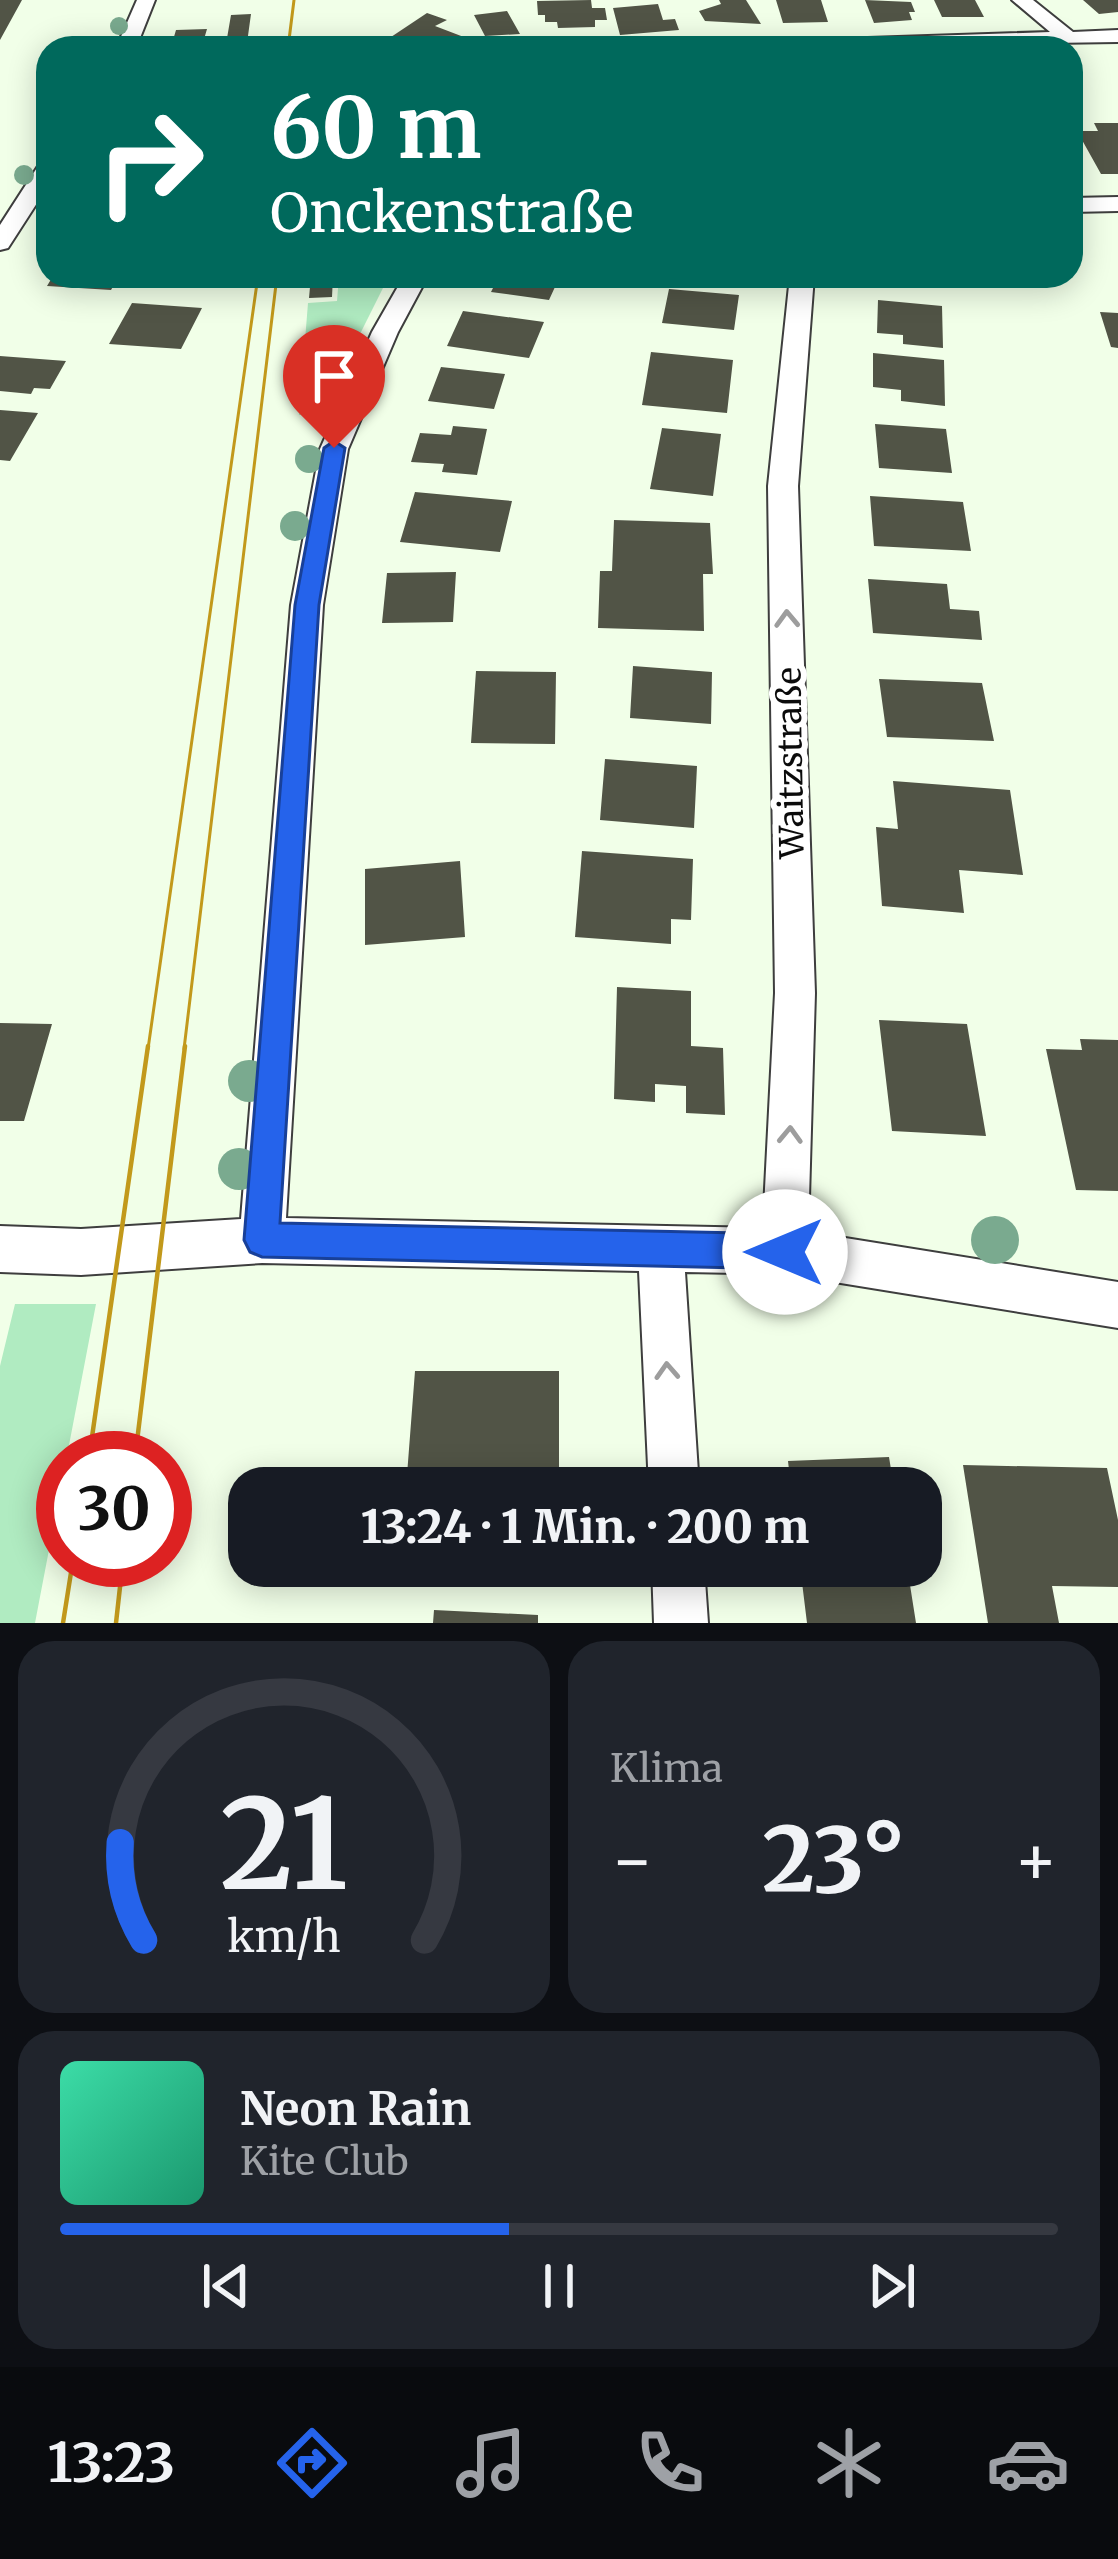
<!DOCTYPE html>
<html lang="de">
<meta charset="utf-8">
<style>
body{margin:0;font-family:Merriweather,serif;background:#20242c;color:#f1f3f6;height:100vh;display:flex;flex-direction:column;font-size:45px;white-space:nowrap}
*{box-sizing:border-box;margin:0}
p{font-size:39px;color:#9ea1a6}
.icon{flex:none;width:66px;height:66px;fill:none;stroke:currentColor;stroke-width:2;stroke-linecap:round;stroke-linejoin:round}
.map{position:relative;height:1623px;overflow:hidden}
.side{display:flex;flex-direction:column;gap:18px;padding:18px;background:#0d0f14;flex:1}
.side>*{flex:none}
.hud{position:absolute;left:36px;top:36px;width:1047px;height:252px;border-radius:36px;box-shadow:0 6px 30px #0003;background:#00695c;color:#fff;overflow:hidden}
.speed{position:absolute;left:36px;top:1431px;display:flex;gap:24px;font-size:60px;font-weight:700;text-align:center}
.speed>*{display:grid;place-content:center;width:156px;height:156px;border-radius:50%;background:#171b24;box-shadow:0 6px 30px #0003;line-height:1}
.speed .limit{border:18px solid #d22;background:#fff;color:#111}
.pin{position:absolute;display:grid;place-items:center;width:102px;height:102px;color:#fff;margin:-123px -51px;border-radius:50% 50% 50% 0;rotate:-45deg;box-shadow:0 0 12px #0007}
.pin .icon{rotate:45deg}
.me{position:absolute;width:132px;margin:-66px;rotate:270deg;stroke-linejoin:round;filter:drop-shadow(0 0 9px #0008)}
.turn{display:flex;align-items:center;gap:42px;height:252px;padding:0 36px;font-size:54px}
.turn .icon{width:156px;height:156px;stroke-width:2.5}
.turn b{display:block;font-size:84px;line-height:102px}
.big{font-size:90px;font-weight:800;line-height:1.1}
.side .widget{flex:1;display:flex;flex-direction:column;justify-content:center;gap:18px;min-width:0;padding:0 42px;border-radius:36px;background:#20242c}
.side .dial{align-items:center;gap:0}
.dial svg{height:312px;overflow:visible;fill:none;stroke:#363941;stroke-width:7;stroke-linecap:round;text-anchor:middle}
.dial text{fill:#f1f3f6;stroke:none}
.song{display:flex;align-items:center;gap:36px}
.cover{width:144px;height:144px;border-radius:18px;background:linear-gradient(135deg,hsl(160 70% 55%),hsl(160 70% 35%))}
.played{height:12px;border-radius:6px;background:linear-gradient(90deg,#2563eb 45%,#363941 45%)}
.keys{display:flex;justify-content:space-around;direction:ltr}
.heat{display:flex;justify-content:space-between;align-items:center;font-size:66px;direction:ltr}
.side .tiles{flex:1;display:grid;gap:18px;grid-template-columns:1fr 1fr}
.widget:last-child{grid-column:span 2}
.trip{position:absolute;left:228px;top:1467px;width:714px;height:120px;border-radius:36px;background:#171b24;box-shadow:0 6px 30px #0003;font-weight:800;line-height:120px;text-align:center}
.tabs{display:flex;height:192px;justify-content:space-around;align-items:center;background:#090b0e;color:#9ea1a6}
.tabs .icon{width:84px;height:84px}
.tabs .on{color:#2563eb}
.tabs b{font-size:54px;color:#f1f3f6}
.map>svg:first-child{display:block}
.green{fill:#b0ebc1}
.building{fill:#515446}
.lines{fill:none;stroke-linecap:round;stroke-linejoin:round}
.minor-casing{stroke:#3e3e3e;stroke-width:4}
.minor{fill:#fff;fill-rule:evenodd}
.tram-far1{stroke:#c2991b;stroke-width:3}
.tram{stroke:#c2991b;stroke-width:4.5}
.tree{fill:#7aaa8f}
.oneway{stroke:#9d9d9d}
.route{fill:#2563eb;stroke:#184099;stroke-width:3}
.labels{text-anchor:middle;stroke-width:12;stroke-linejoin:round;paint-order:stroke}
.street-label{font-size:33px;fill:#0b0b0b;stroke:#fff}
</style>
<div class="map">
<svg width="1118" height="1623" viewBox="0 0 1118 1623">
<rect width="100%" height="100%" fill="#f1ffe8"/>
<path class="green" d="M339,276H389L320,414L299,415L308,303L337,301Z
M15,1304H96L35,1623H0V1366Z"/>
<path class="building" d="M0,0H22L0,40Z
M591,0L592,8H605L607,20H595V27L558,28L557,22H545V15H538L537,1Z
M719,0H746L761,24L705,21L699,11L721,4Z
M776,0H821L828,22L783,23Z
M865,0L911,2L915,12H909L912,20L874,23Z
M934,0H975L984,17H942Z
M1083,0H1118V12L1099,14Z
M658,4L663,20L675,19L679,30L620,35L613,8Z
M507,11L520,34L485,36L474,15Z
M427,13L447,20L435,26L469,39L452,48H410L388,39Z
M251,14L247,43L226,44L231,15Z
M207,29L202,46L171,47L176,30Z
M1094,123H1118V174H1101L1077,131H1098Z
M53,276H119L111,290L47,286Z
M311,276H333L332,297L309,298Z
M499,276H560L549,300L491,292Z
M859,276H931L932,284L860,281Z
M669,289L739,295L734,330L662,323Z
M878,300L942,306L943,348L903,344V335L877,333Z
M132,303L202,308L181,349L109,344Z
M463,311L544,322L529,358L447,346Z
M1100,312L1118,313V348L1111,347Z
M651,352L733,360L727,413L642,405Z
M873,353L944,360L945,406L901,401V390L873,387Z
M0,356L66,361L50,389L34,388L31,394L0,391Z
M441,367L505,374L494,409L428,401Z
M0,410L38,413L10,461L0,460Z
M875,424L946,429L952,473L879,468Z
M453,426L487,429L477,475L442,472L444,464L411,462L420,433L451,435Z
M662,428L721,434L713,496L650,489Z
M415,492L512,501L500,552L400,542Z
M870,496L963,502L971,551L874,546Z
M614,520L710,523L713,574H703L704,631L598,628L600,571H612Z
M456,572L453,622L382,623L387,573Z
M868,579L947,584L950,609L979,611L982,640L873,633Z
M633,666L712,672L711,724L630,718Z
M476,671L556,672L555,744L471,743Z
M879,679L982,683L994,741L887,737Z
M605,759L697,766L694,828L600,820Z
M893,781L1010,790L1023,875L959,870L964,913L882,906L876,827L898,829Z
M582,851L693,859L691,920L671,919V944L575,937Z
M460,861L465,937L365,945V869Z
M617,987L691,991V1046L723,1048L725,1115L686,1113V1086L655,1084V1102L614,1099Z
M879,1020L967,1024L986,1136L892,1131Z
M0,1023L52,1024L24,1121H0Z
M1080,1039L1118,1040V1191L1076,1190L1046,1049L1082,1050Z
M415,1371H559V1488H406Z
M889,1457L894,1488H791L788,1461Z
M963,1465L1107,1468L1118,1520V1587L1052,1586L1059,1623H988Z
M800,1566H907L916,1623H807Z
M434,1610L538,1615V1623H433Z"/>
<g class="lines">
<defs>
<path id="minor" d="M137,0H155L136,48H116Z
M1012,0H1033L1073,32L1118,30V42L738,48L748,42L1050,32Z
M48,161V186L8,248L0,250V225L40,163Z
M1118,197V211L1071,212V198Z
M404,276H428L398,332L348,449L323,605L286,1218L763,1228L775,993L768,486L790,276H814L798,486L815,993L808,1232L1118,1282V1328L785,1274L685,1272L699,1488H649L639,1271L262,1263L81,1275L0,1272V1226L81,1229L241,1219L291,605L320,449L372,332Z
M652,1566H704L708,1623H654Z"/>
</defs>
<use href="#minor" class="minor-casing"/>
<use href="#minor" class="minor"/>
<path class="tram-far1" d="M288,48L294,0
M148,1049L258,276
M184,1049L277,276"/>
<path class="tram" d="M89,1458L148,1046
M135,1458L185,1046
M63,1623L73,1560
M116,1623L123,1560"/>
</g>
<g class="tree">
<circle cx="119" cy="26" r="9"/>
<circle cx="24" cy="175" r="10"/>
<circle cx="333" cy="382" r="14"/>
<circle cx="309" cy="459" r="14"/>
<circle cx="295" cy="526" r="15"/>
<circle cx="249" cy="1081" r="21"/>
<circle cx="239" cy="1169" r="21"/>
<circle cx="995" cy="1240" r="24"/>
</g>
<defs><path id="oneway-chevron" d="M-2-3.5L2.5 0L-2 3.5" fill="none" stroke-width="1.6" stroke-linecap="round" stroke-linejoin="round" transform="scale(3)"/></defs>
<g class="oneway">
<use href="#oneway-chevron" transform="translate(787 619) rotate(-92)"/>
<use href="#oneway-chevron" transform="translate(790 1135) rotate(-88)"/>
<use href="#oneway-chevron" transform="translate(667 1371) rotate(-93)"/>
</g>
<path class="route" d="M334,441L345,448L319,605L280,1223L785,1234L797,1239L802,1252L797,1264L785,1269L262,1257L250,1252L244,1240L295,605L324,448Z"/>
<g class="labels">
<g class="street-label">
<text transform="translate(790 763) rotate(-91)" y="12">Waitzstraße</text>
</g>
</g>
</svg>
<div class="speed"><div class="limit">30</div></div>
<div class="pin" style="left:334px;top:448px;background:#d93025"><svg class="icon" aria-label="arrive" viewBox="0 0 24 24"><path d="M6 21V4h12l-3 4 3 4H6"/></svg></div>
<svg class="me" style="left:785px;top:1252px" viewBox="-20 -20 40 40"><circle r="19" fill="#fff"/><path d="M0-13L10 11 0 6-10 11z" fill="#2563eb"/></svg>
<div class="trip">13:24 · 1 Min. · 200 m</div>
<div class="hud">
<div class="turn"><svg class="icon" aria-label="right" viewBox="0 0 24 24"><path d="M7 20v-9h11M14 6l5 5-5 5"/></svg><div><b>60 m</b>Onckenstraße</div></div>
</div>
</div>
<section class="side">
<div class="tiles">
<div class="widget dial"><svg viewBox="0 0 100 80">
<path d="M14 69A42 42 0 1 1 86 69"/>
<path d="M14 69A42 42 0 0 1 8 44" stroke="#2563eb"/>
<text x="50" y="56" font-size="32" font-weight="700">21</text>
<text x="50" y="72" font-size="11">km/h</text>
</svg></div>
<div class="widget"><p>Klima</p>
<div class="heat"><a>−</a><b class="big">23°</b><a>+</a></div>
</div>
<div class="widget">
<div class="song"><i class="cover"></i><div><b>Neon Rain</b><p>Kite Club</p></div></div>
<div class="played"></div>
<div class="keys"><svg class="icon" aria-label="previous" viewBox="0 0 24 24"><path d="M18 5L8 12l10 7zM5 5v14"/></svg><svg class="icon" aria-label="pause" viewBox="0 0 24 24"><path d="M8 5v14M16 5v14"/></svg><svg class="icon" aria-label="next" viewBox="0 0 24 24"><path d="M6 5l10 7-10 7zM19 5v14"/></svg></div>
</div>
</div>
</section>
<nav class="tabs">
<b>13:23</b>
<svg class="icon on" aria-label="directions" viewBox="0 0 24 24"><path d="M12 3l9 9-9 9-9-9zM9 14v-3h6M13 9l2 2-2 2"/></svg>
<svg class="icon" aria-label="music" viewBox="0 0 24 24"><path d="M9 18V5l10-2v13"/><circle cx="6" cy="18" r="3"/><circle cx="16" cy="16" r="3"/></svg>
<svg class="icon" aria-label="phone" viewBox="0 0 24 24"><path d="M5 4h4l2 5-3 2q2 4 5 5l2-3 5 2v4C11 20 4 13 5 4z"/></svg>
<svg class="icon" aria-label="climate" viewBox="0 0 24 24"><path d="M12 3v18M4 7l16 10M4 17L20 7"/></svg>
<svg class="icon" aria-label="car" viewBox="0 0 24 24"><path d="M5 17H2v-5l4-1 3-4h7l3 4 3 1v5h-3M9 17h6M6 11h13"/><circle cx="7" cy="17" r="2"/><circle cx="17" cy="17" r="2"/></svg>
</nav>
